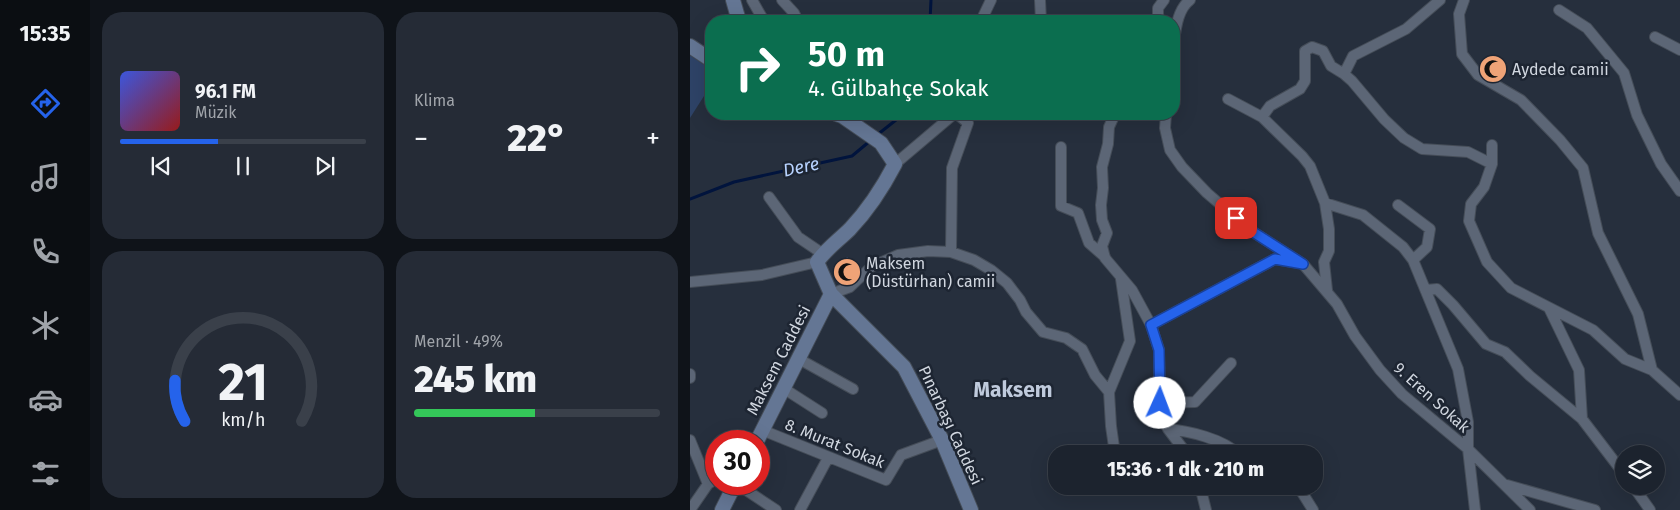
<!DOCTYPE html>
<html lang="tr">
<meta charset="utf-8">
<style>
body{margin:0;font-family:"Fira Sans",sans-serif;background:#252b36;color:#f1f3f6;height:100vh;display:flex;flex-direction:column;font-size:19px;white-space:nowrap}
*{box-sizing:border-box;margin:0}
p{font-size:16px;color:#a0a4aa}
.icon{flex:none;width:28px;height:28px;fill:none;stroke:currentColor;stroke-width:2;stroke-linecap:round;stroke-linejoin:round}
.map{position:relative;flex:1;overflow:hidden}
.sheet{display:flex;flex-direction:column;gap:12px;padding:12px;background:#0f1319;width:600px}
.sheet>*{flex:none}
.guide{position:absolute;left:15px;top:15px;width:475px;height:105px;border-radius:20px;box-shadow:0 5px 20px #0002,0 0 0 1px #3a404a;background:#0b6e4f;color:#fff;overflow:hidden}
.buttons{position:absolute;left:925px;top:445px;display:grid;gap:10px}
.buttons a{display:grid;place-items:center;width:50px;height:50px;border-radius:50%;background:#1c232e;box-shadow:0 5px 20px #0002,0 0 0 1px #3a404a;font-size:25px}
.speed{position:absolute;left:15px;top:430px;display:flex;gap:10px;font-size:25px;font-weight:700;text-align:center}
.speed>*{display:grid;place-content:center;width:65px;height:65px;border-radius:50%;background:#1c232e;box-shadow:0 5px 20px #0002,0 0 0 1px #3a404a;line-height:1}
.speed .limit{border:8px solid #d22;background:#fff;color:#111}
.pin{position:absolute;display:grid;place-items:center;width:42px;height:42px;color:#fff;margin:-21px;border-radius:10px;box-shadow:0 2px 8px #0006}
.me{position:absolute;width:55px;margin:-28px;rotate:2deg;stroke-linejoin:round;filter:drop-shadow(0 0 4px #0008)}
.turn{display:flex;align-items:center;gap:18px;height:105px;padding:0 20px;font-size:22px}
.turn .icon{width:65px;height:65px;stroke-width:2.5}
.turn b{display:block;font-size:35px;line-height:42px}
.big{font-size:38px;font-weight:800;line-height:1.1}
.sheet .tile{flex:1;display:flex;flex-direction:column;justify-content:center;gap:8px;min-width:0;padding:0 18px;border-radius:20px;background:#252b36}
.sheet .dial{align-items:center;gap:0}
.dial svg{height:130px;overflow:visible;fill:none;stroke:#3a404a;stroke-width:7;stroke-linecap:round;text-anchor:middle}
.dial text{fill:#f1f3f6;stroke:none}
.song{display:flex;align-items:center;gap:15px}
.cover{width:60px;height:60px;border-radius:8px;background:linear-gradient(135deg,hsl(230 70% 55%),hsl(0 70% 35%))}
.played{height:5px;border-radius:2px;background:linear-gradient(90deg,#2563eb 40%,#3a404a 40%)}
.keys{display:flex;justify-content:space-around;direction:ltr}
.heat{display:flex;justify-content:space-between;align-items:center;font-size:28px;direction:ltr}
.charge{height:8px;border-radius:4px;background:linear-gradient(90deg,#34c759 49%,#3a404a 0)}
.sheet .tiles{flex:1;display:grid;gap:12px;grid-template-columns:repeat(2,1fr)}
.trip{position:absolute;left:358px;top:445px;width:275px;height:50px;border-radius:20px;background:#1c232e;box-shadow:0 5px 20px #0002,0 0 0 1px #3a404a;font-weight:800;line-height:50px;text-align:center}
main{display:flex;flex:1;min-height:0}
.tab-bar{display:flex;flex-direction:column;width:90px;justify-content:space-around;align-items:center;background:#0b0e12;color:#a0a4aa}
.tab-bar .icon{width:35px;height:35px}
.tab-bar .selected{color:#2563eb}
.tab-bar b{font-size:22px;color:#f1f3f6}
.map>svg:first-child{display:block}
.green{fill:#2e4367}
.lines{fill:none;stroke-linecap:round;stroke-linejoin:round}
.stream{stroke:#01143d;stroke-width:3}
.building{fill:#3c5786}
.street-casing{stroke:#454d58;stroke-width:12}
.secondary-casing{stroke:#454d58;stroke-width:16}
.street{stroke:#5c6676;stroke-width:10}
.secondary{stroke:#647694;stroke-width:14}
.route-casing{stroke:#184099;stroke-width:12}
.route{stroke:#2563eb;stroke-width:9}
.labels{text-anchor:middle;stroke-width:5;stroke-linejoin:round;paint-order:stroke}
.poi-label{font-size:16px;fill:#d1d7e0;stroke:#1d2532;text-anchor:start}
.street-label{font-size:16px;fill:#d1d7e0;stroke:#1d2532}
.water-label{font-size:18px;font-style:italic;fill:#b7d2fe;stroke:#1d2532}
.district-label{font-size:21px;font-weight:bold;fill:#bfcadc;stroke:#1d2532}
</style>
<main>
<nav class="tab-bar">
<b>15:35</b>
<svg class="icon selected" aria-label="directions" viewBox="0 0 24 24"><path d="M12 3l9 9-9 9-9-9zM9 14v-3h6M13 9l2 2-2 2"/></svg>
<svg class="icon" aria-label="music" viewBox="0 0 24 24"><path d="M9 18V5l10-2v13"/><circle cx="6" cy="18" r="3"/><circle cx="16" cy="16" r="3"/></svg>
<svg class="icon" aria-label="phone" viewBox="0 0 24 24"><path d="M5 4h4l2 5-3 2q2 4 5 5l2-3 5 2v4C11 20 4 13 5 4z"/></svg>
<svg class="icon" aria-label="climate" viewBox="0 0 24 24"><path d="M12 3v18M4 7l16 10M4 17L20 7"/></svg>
<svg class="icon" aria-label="car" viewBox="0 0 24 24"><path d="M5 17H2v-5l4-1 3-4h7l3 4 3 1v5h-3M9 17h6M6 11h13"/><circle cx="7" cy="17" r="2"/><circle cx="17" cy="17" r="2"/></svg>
<svg class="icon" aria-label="filters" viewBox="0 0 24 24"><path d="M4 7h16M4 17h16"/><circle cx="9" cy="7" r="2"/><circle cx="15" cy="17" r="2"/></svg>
</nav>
<section class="sheet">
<div class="tiles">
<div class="tile">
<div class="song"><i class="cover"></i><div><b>96.1 FM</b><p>Müzik</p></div></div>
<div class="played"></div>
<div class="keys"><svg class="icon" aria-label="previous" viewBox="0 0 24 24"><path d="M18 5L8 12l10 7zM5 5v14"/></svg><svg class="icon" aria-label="pause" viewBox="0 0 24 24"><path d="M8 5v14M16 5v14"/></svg><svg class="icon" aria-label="next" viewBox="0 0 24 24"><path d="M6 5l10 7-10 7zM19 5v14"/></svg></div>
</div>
<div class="tile"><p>Klima</p>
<div class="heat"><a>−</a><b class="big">22°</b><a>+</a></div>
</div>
<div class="tile dial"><svg viewBox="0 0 100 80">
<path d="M14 69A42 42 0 1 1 86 69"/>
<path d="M14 69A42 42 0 0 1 8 44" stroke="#2563eb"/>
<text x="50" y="56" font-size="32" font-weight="700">21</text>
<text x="50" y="72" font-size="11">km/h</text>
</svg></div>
<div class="tile"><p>Menzil · 49%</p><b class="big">245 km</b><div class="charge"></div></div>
</div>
</section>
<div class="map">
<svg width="990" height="510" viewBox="0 0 990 510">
<rect width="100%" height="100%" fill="#262f3d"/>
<path class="green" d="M0,55L21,70V85L0,118Z"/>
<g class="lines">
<path class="stream" d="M240,21L241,0
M187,135L206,120L210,114
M0,199L44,182L162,156L180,141"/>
</g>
<path class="building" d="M802,59L812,66L805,77L794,71Z
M157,257L171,267L156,281L152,283L143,276Z"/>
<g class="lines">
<defs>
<path id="street" d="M62,0L74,21
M92,0L104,13L108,21
M350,0L351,21
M774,0L769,14L772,54L788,75L831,100L870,140L893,168L908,233L948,314L962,370L990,395
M869,10L897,28L934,73L947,115L971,164L990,191
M291,21L301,0
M468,21V8L474,0
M965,37L990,50
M484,41C486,27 488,9 500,0
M654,74L663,56L716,29L750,0
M538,99L572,117L612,156L620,166L635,203L639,229V251L634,262L637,290
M425,114L419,127L418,144L412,167L413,188L411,205L412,220L417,233L412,246L415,258L442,290L461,325L469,350L470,413L478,429L497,454
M476,114L475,128L480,150L492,167L517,193L560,230L613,264L647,304L665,336L690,370L712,394L778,449L840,510
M572,117L580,106L610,89L615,81V51L622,47L633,51L641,66L654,74L662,81L694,119L714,138L732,149L778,152L802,164L794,187L781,204L779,221L797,262L821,288L903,330L935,359L962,370
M371,147V206L388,213L399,243L415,257
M205,164L264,114
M802,164V145
M79,197L108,237L133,254
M635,203L673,215L713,247L723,260L768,369L778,422V449L785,510
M708,205L740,229L737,247L723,260
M261,252L262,168L278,123L267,114
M0,282L72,275L127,262
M736,290L747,289L763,305L796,344L815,352L840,376L892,419
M141,294L160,287L181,267L208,255L238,251L261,252L284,260L301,270L317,283L330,300L336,312L353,332L376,338L392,349L405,375L419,392
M859,308L889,370L892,419L934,474
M461,325L585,259L609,263
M109,359L163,389
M0,374V378
M93,388L132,413
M470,403L505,402L541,363
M478,429C499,431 533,439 548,454
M72,430L196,480L211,455L252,440
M0,440L18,484
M425,454L421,426L419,392L440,341L431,279
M47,484L86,510
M817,485L905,510
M443,486L445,490
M510,486L516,510
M608,486L623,510
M943,486L960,510
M0,510L18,484L26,479
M110,510L138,458"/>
<path id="secondary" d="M43,0L49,21
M0,46L21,60
M146,114L152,116L191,143L205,164C193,187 178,210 160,229C149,240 136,249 127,262L141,294L214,367L252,440L281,510
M67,441L141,294
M32,510L45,484"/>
</defs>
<use href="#street" class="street-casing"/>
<use href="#secondary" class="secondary-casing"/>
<use href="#street" class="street"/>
<use href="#secondary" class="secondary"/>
</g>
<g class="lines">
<defs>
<path id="route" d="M470,403L469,350L461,325L585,259L613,264L560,230L546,218"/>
</defs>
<use href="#route" class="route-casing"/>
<use href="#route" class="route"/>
</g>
<defs>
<symbol id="mosque-disc" viewBox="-11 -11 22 22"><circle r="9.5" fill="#efa377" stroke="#1d2532"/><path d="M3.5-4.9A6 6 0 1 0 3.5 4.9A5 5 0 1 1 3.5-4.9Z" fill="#111"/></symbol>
</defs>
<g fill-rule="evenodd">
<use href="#mosque-disc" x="787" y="53" width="32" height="32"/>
<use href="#mosque-disc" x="141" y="256" width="32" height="32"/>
</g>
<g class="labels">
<g class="poi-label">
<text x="822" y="75">Aydede camii</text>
<text x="176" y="269">Maksem<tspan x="176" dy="18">(Düstürhan) camii</tspan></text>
</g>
<g class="street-label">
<text transform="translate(88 360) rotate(-63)" y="6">Maksem Caddesi</text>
<text transform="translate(742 397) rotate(42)" y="6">9. Eren Sokak</text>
<text transform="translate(261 425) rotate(65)" y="6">Pınarbaşı Caddesi</text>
<text transform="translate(145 443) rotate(22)" y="6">8. Murat Sokak</text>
</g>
<g class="water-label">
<text transform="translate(111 167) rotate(-12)" y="6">Dere</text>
</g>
<g class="district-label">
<text x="323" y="397">Maksem</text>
</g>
</g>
</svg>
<div class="buttons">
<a><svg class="icon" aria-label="layers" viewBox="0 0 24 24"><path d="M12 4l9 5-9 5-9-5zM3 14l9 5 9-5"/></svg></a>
</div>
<div class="speed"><div class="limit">30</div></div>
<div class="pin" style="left:546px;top:218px;background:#d93025"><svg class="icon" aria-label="arrive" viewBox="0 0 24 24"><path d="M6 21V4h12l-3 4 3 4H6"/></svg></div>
<svg class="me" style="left:470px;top:403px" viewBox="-20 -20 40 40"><circle r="19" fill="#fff"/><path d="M0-13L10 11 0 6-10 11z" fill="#2563eb"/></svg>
<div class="trip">15:36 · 1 dk · 210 m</div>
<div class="guide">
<div class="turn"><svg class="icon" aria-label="right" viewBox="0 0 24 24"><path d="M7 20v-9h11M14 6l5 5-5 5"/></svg><div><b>50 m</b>4. Gülbahçe Sokak</div></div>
</div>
</div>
</main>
